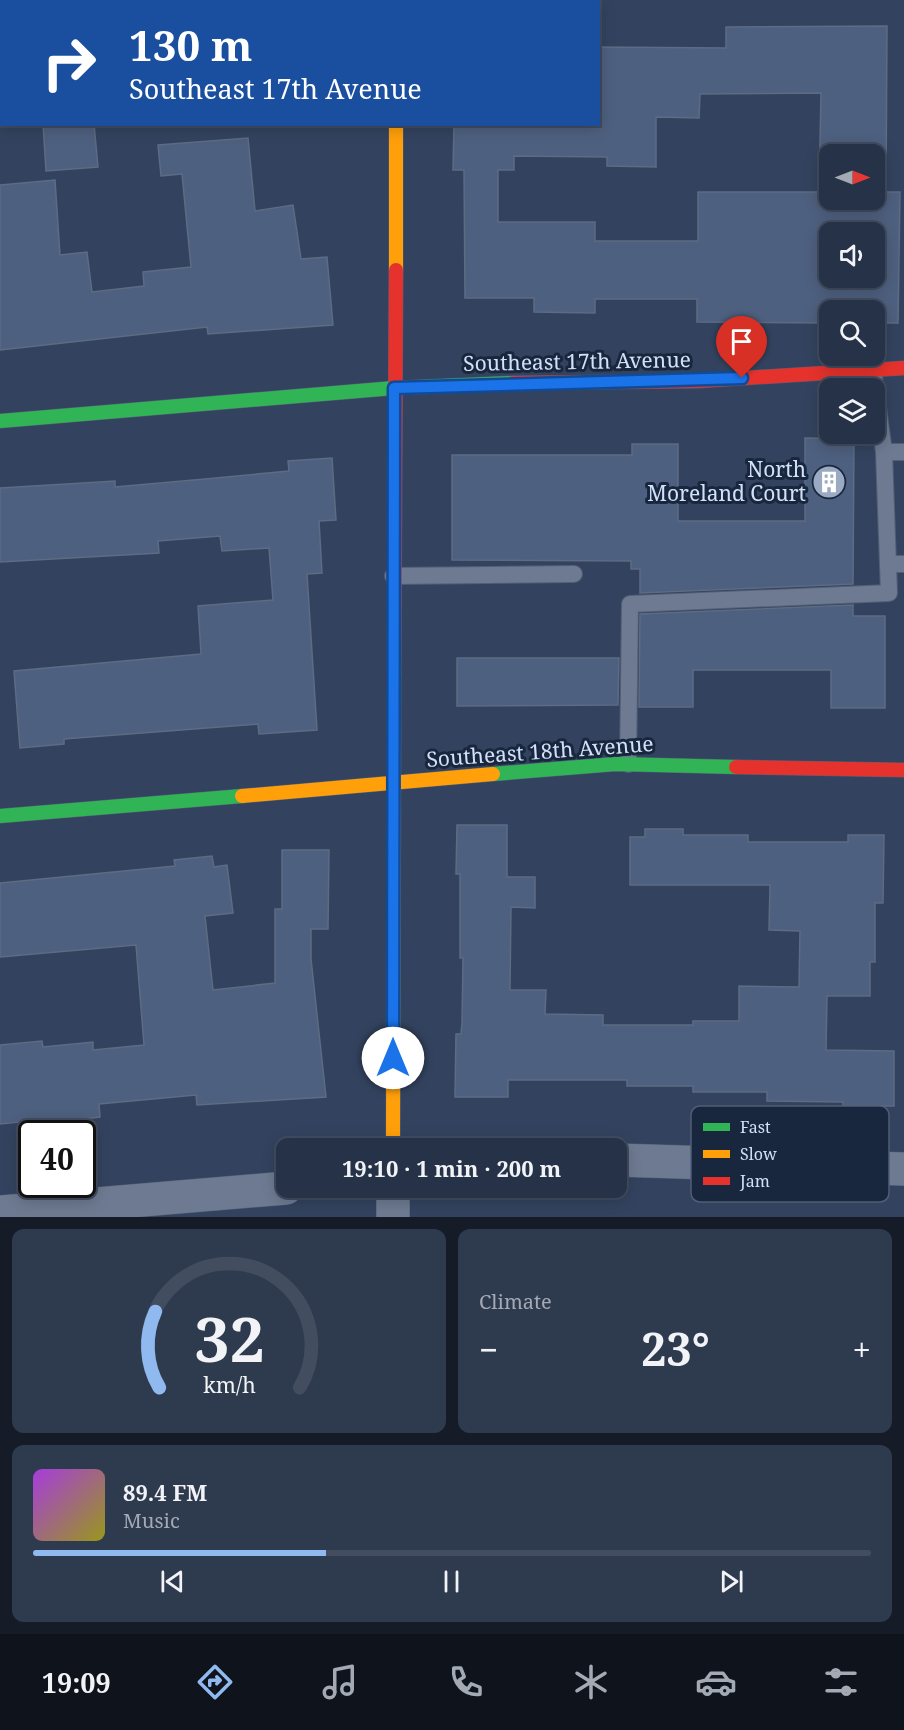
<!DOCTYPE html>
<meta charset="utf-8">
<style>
body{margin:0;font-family:"Noto Serif",serif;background:#2e3a4e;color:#f1f3f6;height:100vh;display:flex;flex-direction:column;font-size:22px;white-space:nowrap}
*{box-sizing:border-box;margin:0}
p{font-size:20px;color:#a4aab4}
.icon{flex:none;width:33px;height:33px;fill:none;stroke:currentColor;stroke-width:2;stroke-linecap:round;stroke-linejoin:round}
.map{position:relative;height:1217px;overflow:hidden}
.panel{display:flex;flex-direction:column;gap:12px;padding:12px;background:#151c27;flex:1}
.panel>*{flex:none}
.top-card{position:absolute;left:0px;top:0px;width:600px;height:126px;box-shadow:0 3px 15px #0003,0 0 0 2px #424d60;background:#1a4fa0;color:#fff;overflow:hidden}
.needle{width:39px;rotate:90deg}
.tools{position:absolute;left:819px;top:144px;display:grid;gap:12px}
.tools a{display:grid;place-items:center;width:66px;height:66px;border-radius:12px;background:#263247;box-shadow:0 3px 15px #0003,0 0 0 2px #424d60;font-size:30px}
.speed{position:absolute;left:18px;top:1120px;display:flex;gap:12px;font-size:30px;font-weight:700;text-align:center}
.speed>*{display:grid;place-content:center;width:78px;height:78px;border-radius:50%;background:#263247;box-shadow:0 3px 15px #0003,0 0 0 2px #424d60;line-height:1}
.speed .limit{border:3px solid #111;border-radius:9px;background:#fff;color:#111}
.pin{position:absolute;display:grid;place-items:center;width:51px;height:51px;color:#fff;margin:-62px -26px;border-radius:50% 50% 50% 0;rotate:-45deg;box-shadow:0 0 6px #0007}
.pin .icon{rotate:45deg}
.me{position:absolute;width:66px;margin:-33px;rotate:0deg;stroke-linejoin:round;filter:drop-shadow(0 0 4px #0008)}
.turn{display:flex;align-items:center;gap:21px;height:126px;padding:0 30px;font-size:27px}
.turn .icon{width:78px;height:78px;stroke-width:2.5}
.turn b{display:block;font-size:42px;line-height:51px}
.big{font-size:45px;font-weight:700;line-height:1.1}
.panel .tile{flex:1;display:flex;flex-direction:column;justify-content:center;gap:9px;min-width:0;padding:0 21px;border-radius:12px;background:#2e3a4e}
.panel .dial{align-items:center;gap:0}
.dial svg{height:156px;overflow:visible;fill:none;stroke:#424d60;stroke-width:7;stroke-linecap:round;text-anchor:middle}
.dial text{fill:#f1f3f6;stroke:none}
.song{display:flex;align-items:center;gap:18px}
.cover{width:72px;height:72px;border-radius:9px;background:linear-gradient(135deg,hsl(280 70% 55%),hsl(60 70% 35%))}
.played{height:6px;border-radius:3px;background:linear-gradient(90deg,#90b9f0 35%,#424d60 35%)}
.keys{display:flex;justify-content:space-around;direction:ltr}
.heat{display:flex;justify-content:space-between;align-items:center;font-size:33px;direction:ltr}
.panel .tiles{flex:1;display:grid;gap:12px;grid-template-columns:1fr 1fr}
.tile:last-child{grid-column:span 2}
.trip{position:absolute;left:276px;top:1138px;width:351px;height:60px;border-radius:12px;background:#263247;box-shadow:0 3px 15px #0003,0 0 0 2px #424d60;font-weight:700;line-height:60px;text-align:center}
.tab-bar{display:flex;height:96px;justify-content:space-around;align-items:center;background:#0f141c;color:#a4aab4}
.tab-bar .icon{width:42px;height:42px}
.tab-bar .selected{color:#90b9f0}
.tab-bar b{font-size:27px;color:#f1f3f6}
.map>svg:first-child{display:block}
.building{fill:#4e607f;stroke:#5d6b83;stroke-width:1.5;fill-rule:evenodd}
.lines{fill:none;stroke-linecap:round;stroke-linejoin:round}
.lane-casing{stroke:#525e75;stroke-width:18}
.street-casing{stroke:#525e75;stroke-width:34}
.fast-casing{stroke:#525e75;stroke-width:15}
.slow-casing{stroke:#525e75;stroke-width:15}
.jam-casing{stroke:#525e75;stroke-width:15}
.lane{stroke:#6d7a91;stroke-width:16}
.street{stroke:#6d7a91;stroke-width:33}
.fast{stroke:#30b455;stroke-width:14}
.slow{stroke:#ff9f0a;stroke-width:14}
.jam{stroke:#e5322d;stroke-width:14}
.route-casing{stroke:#114b97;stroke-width:15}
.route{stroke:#1a73e8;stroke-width:10}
.labels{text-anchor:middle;stroke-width:6;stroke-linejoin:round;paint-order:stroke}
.street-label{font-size:21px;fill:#d2e1f9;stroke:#19273e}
.poi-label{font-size:21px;fill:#d2e1f9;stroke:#19273e;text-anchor:end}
.key{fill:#19273e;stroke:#505f76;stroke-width:1.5}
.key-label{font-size:16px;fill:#d2e1f9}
</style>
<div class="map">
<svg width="904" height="1217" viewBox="0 0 904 1217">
<rect width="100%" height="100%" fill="#33435f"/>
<path class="building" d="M887,26L886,192H900L898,323H874V310H830V323L697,322V299H595V313L534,312V298H465L464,170H453L454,124H598V47L726,48V27ZM821,93L819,192H698V241H595V222H498V170H514V156L607,157V166L656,167V117L699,118L700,94ZM830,154H874V200H830ZM830,232H874V278H830Z
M43,124H94L98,167L46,171Z
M248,138L255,211L293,205L301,259L327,257L333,325L208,334L207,327L0,350V185L55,180L60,255L87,252L92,292L144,286L143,272L191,267L182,174L161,176L158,145Z
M805,438L854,439L853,584L640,593V569H631V561L452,560V455H632V444H678V521H805Z
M332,458L336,520L319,521L322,573L307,574L317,730L259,734L258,724L64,739V744L20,748L14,671L201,654L198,606L273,600L269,548L222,551L220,536L158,541L159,553L0,562V488L115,481V487L216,478L289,471L288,461Z
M853,605V616H885V708H831V670H693V707H639L640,614Z
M457,658H619L618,705L457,706Z
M457,825H507V877H535V908L511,907L510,990H546L545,1014L603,1015V1025H693V1021H739V986L799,987L800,931L769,930L770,885H630V837H645V829H683V835H748V842H848V835H884L883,903H875V962H870V996H827L826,1050L894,1051V1106H843V1102L767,1101V1092H693V1086H627V1080H508V1097H455L456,1034H461L462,1023L463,958H460V874H456Z
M282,850H329L328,929H311V959L326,1097L197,1105L196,1095L99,1104L100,1117L47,1123V1119L0,1124V1045L42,1041L43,1047L93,1042V1050L144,1045L136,945L0,957V883L175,866L174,860L212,856L214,867L227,865L233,913L205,916L213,990L275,983V909H282Z"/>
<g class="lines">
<defs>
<path id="lane" d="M873,370L884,452H904
M888,564H904
M393,576L574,574
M628,764L630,604L889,593L884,452"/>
<path id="street" d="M152,2V0
M397,2V0
M616,1160L904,1169
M0,1212L286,1188
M393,1217V1188"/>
<path id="fast" d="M0,421L394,388L513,383
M493,774L616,764L736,767
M0,816L242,796"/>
<path id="slow" d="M0,17H2
M396,270V124
M242,796L493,774
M393,1149L394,673"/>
<path id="jam" d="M194,2L215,0
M513,383L698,381L904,368
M394,673L396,270
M736,767L904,770"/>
</defs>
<use href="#lane" class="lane-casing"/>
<use href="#street" class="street-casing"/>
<use href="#fast" class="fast-casing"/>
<use href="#slow" class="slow-casing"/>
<use href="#jam" class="jam-casing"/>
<use href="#lane" class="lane"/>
<use href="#street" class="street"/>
<use href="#fast" class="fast"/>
<use href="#slow" class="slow"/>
<use href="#jam" class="jam"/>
</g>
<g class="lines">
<defs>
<path id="route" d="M393,1058L394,388L742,378"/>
</defs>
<use href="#route" class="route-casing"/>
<use href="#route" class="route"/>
</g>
<defs>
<symbol id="building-disc" viewBox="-11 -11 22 22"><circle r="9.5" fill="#9aaac3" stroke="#19273e"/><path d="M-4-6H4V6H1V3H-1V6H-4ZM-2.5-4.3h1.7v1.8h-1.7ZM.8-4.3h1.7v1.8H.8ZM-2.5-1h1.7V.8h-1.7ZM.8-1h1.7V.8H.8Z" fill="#fff"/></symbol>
</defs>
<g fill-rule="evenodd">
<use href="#building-disc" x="810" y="463" width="38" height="38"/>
</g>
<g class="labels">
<g class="street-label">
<text transform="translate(577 362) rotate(-1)" y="7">Southeast 17th Avenue</text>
<text transform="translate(540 752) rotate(-4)" y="7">Southeast 18th Avenue</text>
</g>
<g class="poi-label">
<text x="806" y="477">North<tspan x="806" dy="24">Moreland Court</tspan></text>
</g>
</g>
<rect x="691" y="1106" width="198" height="96" rx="9" class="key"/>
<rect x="703" y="1123" width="27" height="8" fill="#30b455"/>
<rect x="703" y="1150" width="27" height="8" fill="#ff9f0a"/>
<rect x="703" y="1177" width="27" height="8" fill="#e5322d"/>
<g class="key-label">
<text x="740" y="1133">Fast</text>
<text x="740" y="1160">Slow</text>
<text x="740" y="1187">Jam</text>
</g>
</svg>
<div class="tools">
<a><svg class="needle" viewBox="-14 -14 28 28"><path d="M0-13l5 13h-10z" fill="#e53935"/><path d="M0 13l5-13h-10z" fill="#a4aab4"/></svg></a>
<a><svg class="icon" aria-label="sound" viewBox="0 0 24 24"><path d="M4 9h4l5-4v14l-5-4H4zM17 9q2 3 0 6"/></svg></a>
<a><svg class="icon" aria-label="search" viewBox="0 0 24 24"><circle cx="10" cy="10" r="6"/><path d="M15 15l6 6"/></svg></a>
<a><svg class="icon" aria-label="layers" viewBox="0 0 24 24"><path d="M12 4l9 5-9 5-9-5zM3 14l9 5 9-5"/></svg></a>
</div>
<div class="speed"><div class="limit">40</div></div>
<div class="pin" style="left:742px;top:378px;background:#d93025"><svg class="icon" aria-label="arrive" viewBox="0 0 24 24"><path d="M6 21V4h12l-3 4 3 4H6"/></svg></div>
<svg class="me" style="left:393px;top:1058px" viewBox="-20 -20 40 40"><circle r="19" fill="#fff"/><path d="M0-13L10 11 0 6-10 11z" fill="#1a73e8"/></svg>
<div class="trip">19:10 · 1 min · 200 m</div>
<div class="top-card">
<div class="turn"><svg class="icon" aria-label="right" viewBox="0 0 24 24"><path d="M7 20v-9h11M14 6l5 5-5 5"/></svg><div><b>130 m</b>Southeast 17th Avenue</div></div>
</div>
</div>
<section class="panel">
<div class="tiles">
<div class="tile dial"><svg viewBox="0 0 100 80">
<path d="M14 69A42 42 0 1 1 86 69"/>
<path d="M14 69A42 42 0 0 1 12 30" stroke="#90b9f0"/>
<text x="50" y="56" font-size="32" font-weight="700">32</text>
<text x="50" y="72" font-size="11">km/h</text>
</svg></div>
<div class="tile"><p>Climate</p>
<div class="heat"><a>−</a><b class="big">23°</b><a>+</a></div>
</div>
<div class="tile">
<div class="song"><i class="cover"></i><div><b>89.4 FM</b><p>Music</p></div></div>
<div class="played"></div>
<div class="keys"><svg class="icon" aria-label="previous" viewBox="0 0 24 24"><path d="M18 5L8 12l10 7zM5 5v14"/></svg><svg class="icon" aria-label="pause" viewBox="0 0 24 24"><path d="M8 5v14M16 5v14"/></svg><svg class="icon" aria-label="next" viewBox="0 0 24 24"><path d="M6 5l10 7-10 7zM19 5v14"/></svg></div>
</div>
</div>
</section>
<nav class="tab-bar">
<b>19:09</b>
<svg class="icon selected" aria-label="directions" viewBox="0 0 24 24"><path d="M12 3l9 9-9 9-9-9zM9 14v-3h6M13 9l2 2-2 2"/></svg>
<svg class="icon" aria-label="music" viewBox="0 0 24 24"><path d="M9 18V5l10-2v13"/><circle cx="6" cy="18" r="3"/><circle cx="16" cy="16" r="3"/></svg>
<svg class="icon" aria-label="phone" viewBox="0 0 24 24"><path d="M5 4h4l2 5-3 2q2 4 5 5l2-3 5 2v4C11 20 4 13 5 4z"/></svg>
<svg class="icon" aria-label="climate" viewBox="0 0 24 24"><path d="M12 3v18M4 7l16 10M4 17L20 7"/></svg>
<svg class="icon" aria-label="car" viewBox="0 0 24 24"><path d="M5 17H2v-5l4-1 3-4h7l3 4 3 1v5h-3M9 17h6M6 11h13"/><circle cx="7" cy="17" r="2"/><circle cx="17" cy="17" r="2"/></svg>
<svg class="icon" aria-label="filters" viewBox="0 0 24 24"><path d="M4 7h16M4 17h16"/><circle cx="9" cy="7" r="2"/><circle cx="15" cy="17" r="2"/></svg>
</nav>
